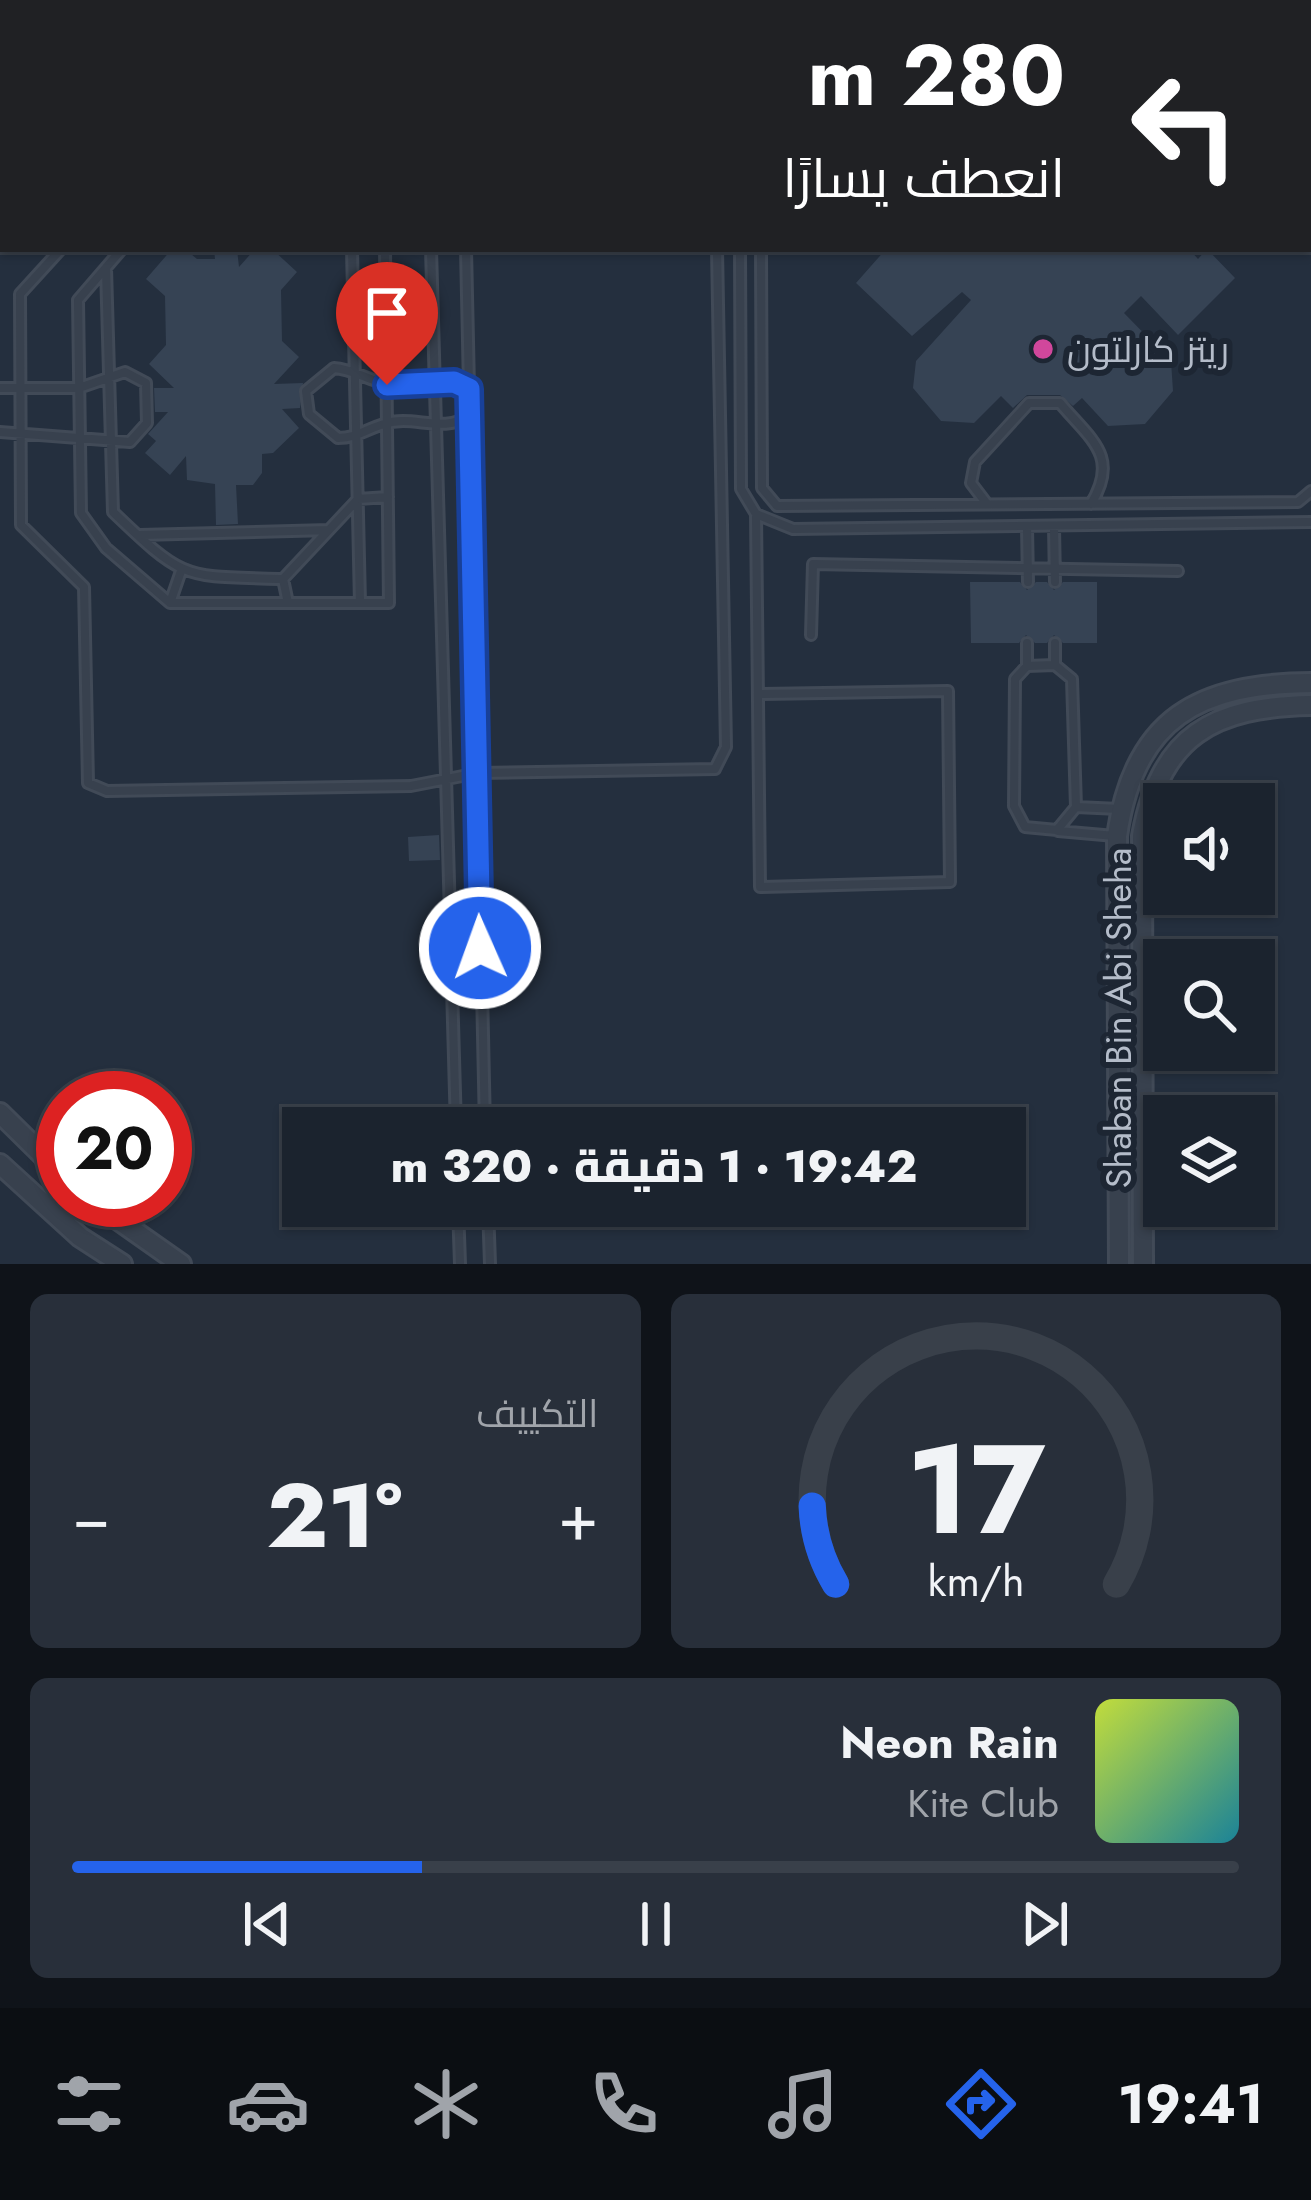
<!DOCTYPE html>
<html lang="ar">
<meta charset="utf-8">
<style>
body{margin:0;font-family:Jost,Cairo,sans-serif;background:#282f3a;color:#f1f3f6;direction:rtl;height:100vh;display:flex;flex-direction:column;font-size:45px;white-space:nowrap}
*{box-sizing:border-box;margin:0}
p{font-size:39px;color:#a0a4aa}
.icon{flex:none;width:66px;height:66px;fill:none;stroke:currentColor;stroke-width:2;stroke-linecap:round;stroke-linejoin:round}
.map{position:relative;height:1264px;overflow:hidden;direction:ltr}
.details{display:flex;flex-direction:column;gap:30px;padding:30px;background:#0f1319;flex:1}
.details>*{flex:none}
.top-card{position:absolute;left:0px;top:0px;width:1311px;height:252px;box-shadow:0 3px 9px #0004,0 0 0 3px #39404a;direction:rtl;background:#202124;color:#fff;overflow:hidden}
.buttons{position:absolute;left:1143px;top:783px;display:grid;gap:24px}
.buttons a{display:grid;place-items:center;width:132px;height:132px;border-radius:0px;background:#1b232e;box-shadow:0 3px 9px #0004,0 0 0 3px #39404a;font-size:60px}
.speed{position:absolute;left:36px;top:1071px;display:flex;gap:24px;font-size:60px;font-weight:700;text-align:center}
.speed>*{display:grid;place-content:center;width:156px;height:156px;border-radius:50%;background:#1b232e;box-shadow:0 3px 9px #0004,0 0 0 3px #39404a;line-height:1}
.speed .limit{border:18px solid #d22;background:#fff;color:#111}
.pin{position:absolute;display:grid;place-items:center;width:102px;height:102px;color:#fff;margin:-123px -51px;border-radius:50% 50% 50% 0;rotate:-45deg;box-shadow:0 0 12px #0007}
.pin .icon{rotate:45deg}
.me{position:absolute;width:132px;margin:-66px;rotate:358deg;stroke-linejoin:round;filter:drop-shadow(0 0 9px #0008)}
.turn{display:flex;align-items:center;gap:42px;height:252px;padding:0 48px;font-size:54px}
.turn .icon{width:156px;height:156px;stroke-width:2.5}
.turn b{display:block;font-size:84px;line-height:102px}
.big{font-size:90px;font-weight:800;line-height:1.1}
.details .card{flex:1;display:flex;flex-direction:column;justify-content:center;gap:18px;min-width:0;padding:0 42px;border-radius:18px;background:#282f3a}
.details .dial{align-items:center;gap:0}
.dial svg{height:312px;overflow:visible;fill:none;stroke:#39404a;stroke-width:7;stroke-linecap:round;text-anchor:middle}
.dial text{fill:#f1f3f6;stroke:none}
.song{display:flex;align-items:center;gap:36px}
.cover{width:144px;height:144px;border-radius:18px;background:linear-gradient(135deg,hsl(70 70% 55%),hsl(190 70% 35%))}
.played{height:12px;border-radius:6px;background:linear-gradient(90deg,#2563eb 30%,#39404a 30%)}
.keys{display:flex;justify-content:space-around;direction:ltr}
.heat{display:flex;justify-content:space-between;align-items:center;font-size:66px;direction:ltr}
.details .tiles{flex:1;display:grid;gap:30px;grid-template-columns:1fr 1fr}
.card:last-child{grid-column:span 2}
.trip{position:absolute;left:282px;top:1107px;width:744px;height:120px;border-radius:0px;background:#1b232e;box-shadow:0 3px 9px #0004,0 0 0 3px #39404a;font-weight:800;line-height:120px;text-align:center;direction:rtl}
.tab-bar{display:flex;height:192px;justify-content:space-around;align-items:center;background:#0b0e12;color:#a0a4aa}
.tab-bar .icon{width:84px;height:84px}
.tab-bar .selected{color:#2563eb}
.tab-bar b{font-size:54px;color:#f1f3f6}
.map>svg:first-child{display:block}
.building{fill:#364354}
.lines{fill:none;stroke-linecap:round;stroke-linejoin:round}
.service-casing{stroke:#414a57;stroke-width:14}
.tertiary-casing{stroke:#414a57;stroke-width:24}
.service{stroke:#38414e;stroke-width:8}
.tertiary{stroke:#38414e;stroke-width:18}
.route-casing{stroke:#184099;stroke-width:30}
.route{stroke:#2563eb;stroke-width:21}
.hotel-dot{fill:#d1479c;stroke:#1d2633;stroke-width:4.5}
.labels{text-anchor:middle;stroke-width:12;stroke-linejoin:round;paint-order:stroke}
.poi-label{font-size:36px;fill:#b4bcc9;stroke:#1d2633;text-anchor:start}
.street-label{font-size:36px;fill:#b4bcc9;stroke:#1d2633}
</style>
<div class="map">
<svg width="1311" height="1264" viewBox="0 0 1311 1264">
<rect width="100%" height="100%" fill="#242f3e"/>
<path class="building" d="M172,249H185L197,259H215L214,249H237L239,267L255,249H272L297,272L281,290L282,341L299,357L274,384L303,383L300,408L282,409L299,428L273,453L262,454V473L253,485H236L238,524L216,525L215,484L187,480L186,456L170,475L145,453L156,441L148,434L168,412H155L154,388H174L149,364L166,345L165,296L146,279Z
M886,249H1189L1198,259L1207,249L1235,278L1178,335L1141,296L1124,313L1171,361L1173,391L1145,424L1108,426L1082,398L1073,406L1060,395H1027L1013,408L1001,396L974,423L941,421L913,388L916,361L971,300L962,292L912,336L856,283Z
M970,582H1020L1027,590L1036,582H1047L1054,590L1063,582H1097V643H1063L1054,635L1047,643H1035L1026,635L1019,643H971Z
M439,835L440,860L409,861L408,837Z"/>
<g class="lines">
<defs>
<path id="service" d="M739,0V3
M761,0V3
M1089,0L1090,3
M1310,0L1311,105
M983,3L985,0
M61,249L20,294L21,525L84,587L88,783L107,791L411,786L478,773L715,769L726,747L717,249
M122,249L78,300L81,513L106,548L170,603H389L385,249
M352,249L360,603
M431,249L456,1128
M466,249L485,1128
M740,249L741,489L756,514L793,529L1311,522
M761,249L762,488L777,506L1298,502L1311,491
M106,268L113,512C186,582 183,576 283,579L358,499L388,497
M0,388H79L125,372L146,383L147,423L130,442L0,432
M469,389C444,377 418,387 391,384C371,383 355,369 334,368L306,391L309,414L338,438C357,438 366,429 384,424C413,414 441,434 470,416
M987,504L971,483L975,462L1029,403H1060C1091,440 1120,456 1091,504
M756,514L760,887L950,882L948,691L758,694
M1027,527L1028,582
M1054,527L1055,582
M140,535L329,530
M283,579L288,603
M170,603L181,571
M811,635L813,564L1178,571
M1055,643V665
M1055,665L1072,679L1076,807L1057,830L1025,827L1014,806L1015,679L1027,666Z
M1027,666V643
M1076,807L1119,809
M1058,831L1115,836
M458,1206L460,1264
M488,1206L490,1264"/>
<path id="tertiary" d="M0,1113L63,1175
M0,1164L80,1237L122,1264
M90,1200L181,1264
M1119,1264L1117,836C1134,717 1200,684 1311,683
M1143,1264L1142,836C1160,735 1214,707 1311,705"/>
</defs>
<use href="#service" class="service-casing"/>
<use href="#tertiary" class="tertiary-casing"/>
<use href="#service" class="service"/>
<use href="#tertiary" class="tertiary"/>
</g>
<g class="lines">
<defs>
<path id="route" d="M387,385L454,382L469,389L480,948"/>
</defs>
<use href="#route" class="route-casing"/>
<use href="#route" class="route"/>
</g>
<circle class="hotel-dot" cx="1043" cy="349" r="12"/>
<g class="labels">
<g class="poi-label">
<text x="1067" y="362">ريتز كارلتون</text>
</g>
<g class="street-label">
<text transform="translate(1118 1018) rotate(-90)" y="13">Shaban Bin Abi Sheha</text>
</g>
</g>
</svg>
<div class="buttons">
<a><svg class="icon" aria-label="sound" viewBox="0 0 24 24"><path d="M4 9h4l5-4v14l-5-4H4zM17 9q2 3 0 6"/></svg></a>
<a><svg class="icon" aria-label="search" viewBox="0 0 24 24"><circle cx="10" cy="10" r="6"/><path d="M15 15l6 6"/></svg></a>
<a><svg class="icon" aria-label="layers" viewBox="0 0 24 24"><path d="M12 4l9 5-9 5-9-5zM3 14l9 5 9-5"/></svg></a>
</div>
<div class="speed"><div class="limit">20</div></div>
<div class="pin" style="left:387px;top:385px;background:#d93025"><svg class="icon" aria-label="arrive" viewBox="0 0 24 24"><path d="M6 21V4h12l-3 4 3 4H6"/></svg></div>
<svg class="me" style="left:480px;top:948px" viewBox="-20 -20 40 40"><circle r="17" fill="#2563eb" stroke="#fff" stroke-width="3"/><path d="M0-11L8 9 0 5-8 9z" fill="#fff"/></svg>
<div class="trip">19:42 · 1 دقيقة · 320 m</div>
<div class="top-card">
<div class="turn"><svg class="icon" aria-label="left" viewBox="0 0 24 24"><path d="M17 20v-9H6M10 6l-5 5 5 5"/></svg><div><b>280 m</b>انعطف يسارًا</div></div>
</div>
</div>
<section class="details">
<div class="tiles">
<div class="card dial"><svg viewBox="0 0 100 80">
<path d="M14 69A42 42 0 1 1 86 69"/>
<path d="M14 69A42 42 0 0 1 8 49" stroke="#2563eb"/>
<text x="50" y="56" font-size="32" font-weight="700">17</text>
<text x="50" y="72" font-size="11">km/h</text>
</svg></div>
<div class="card"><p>التكييف</p>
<div class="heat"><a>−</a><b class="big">21°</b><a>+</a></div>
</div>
<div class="card">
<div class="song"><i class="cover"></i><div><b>Neon Rain</b><p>Kite Club</p></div></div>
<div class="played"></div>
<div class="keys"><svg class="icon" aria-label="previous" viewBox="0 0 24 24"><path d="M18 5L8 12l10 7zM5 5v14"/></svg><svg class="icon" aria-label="pause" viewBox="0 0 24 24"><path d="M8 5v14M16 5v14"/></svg><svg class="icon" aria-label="next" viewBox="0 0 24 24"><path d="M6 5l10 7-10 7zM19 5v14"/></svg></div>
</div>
</div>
</section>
<nav class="tab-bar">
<b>19:41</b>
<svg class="icon selected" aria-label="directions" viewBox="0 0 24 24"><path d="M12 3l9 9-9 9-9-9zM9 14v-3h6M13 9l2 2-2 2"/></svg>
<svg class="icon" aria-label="music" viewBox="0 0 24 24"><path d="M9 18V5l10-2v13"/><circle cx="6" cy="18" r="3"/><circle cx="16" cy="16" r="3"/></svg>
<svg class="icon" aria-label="phone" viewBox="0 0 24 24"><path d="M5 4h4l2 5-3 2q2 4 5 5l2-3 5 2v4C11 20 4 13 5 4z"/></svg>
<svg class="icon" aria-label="climate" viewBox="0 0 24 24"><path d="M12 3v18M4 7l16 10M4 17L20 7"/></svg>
<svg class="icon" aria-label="car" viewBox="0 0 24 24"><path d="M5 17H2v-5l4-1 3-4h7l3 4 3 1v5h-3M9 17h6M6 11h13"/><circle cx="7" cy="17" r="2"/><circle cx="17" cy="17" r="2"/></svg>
<svg class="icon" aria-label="filters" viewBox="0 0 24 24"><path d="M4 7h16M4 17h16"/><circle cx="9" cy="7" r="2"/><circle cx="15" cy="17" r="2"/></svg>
</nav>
